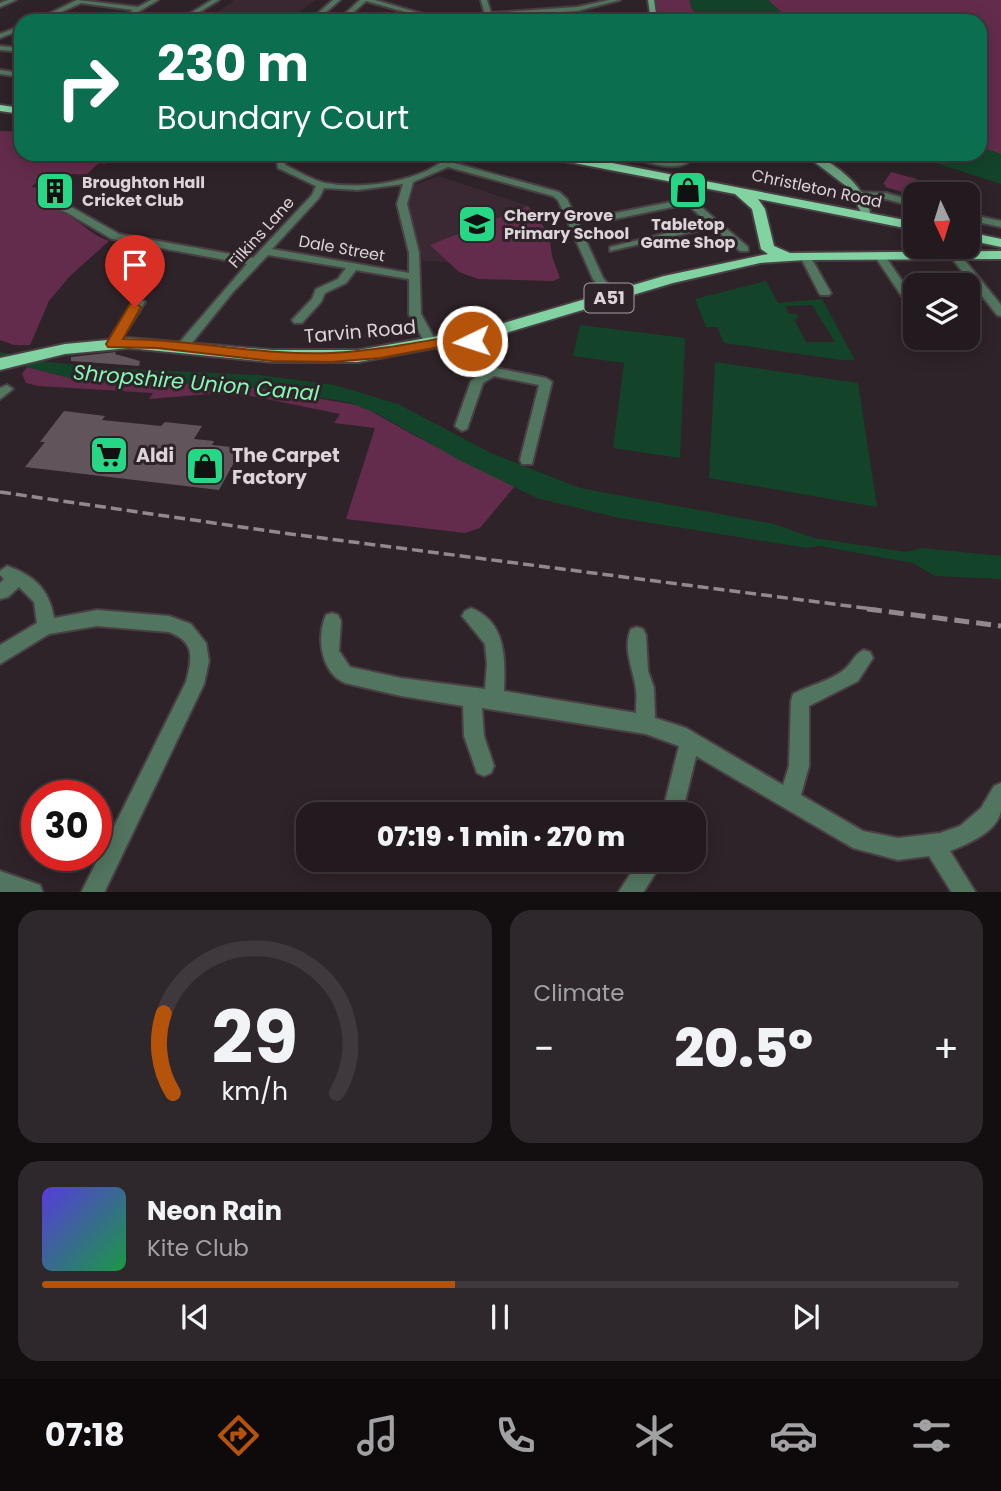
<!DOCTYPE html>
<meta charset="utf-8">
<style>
body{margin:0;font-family:Poppins,sans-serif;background:#2e272b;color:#f1f3f6;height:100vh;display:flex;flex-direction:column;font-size:26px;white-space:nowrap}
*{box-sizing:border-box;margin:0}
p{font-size:23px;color:#a2a1a4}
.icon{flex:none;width:38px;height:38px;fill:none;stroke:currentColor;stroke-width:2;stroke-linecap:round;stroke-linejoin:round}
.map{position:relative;height:892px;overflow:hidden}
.panel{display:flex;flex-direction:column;gap:18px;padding:18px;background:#130e10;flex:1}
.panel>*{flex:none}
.hud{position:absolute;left:14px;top:14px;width:973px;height:147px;border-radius:21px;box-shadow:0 4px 18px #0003,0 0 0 2px #3f383c;background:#0b6e4f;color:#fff;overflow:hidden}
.needle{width:46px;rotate:176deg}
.buttons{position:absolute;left:903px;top:182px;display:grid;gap:14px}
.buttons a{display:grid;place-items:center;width:77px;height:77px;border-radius:14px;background:#221a1e;box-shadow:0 4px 18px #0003,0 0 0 2px #3f383c;font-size:35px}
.speed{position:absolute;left:21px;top:780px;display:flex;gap:14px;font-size:35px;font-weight:700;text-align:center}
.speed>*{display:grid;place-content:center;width:91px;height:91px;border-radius:50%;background:#221a1e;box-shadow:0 4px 18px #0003,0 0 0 2px #3f383c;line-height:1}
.speed .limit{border:10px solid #d22;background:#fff;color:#111}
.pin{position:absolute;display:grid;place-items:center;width:60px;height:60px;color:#fff;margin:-72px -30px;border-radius:50% 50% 50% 0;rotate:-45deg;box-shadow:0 0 7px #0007}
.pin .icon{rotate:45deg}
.me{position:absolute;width:77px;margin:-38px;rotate:266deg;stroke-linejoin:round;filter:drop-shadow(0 0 5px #0008)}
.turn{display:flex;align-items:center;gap:24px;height:147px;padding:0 28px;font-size:32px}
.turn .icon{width:91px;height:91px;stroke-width:2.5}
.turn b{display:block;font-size:49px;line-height:60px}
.big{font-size:52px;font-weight:800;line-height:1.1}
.panel .tile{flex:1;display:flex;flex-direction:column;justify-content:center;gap:10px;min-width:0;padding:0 24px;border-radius:21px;background:#2e272b}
.panel .dial{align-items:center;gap:0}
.dial svg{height:182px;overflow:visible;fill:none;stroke:#3f383c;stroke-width:7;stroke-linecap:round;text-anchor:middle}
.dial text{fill:#f1f3f6;stroke:none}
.song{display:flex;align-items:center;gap:21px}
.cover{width:84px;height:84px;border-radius:10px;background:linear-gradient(135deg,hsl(250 70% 55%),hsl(140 70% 35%))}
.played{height:7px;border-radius:4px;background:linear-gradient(90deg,#b45309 45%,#3f383c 45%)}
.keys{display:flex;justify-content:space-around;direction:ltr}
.heat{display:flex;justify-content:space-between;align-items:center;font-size:38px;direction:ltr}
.panel .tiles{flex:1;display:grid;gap:18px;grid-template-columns:1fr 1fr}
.tile:last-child{grid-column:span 2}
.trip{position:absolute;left:296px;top:802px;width:410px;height:70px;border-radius:21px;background:#221a1e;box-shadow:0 4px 18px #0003,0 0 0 2px #3f383c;font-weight:800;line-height:70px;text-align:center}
.dock{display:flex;height:112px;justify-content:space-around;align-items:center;background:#0e0a0c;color:#a2a1a4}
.dock .icon{width:49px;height:49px}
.dock .on{color:#b45309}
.dock b{font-size:32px;color:#f1f3f6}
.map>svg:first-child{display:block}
.built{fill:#3a2932}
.green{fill:#642c4c}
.water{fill:#13442a;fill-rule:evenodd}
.building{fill:#61555b}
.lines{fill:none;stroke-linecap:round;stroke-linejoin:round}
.minor-casing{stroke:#4a3f44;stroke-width:4}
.secondary-casing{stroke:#4a3f44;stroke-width:4}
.trunk-casing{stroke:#4a3f44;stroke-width:4}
.minor{fill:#52755f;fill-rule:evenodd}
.secondary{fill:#69a17e;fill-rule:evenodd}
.trunk{fill:#82d3a2;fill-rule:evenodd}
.rail-far1{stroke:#92888d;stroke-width:3.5;stroke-dasharray:11 5;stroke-linecap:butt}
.rail{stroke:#92888d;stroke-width:5;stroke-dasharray:15 7;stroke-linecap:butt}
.route{fill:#b45309;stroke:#753606;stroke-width:2}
.labels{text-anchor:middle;stroke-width:6;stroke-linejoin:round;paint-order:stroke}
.far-poi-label{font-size:16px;font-weight:bold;fill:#dcd4d8;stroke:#2e2328;text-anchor:start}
.far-street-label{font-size:16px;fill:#dcd4d8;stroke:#2e2328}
.shield{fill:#2e2328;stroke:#a89fa3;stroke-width:2}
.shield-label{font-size:18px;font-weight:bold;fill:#dcd4d8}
.street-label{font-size:19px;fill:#dcd4d8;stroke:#2e2328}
.poi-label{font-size:19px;font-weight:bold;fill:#dcd4d8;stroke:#2e2328;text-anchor:start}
.water-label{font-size:21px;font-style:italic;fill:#83f9b4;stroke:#2e2328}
</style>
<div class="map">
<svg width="1001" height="893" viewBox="0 0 1001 893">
<rect width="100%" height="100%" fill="#2e2328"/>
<path class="built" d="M235,0H315L288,21H204Z
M439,176L528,206L549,234L547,240L539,244L535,242L459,272L448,262L423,261L407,201L412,186Z"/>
<path class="green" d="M654,0H690L691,7L701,21H657Z
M768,0H1001V154L980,147V21H791Z
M0,131L21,132V154H116L105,164L99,163L86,175C61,173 51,170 31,187L42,188L36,194L44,195L38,201L51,203L48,208C78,214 82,231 109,241L70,276L49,301L30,345H14L0,340Z
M891,172L917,179L909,194L885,187L886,185L883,184Z
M528,206L549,234L552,256L560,278L553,281L478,279L459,272L430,245Z
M27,367L70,378L259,388L362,406L417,437L515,486L480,528L465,533L346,519L375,428L334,423L340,414L251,396L209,394L149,399L153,393L39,386L26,383L22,374Z"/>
<path class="water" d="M690,0H768L791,21H701L691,7Z
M980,147L1001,154V184L908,154H980Z
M766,281L778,303L822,299L855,360H841L724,343L717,327H706L695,299ZM812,305L835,342H806L794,319L799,318L797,314H789L785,306Z
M580,325L685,338L680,458L613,448L624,363L573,356Z
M0,352L48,362L108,368L258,375L335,385L398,404L491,453L580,488L774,524L814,538L906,552L921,548L1001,556V579L935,576L913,563L820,546L806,548L615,517L537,498L461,461L376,413L347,402L259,388L70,378L0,360Z
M715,362L858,383L877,507L709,478Z"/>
<path class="building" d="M116,352L115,354L140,361L139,366L71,361V357Z
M64,411L105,416L102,420L161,426L165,422L202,426L194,439L214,441L212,445L242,448L219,490L25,467L45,442H40Z"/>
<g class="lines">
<defs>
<path id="minor" d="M8,0H16L0,7V3Z
M77,0L138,7L151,0H158L123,21H116L133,10L81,3L42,21H34Z
M212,0H219L185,21H178Z
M333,0H340L316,21H309Z
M360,0H375L447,21H437L366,1L344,21H337Z
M481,0H487L491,13L577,7L609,0H620L577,11L488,17L485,15Z
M21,26V30L0,38V34Z
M0,46L21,48V52L0,50Z
M0,70L21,73V77L0,74Z
M284,154H293L285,162V165C298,171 312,180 325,183C356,189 397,184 426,171C439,165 450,154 464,154L454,163L559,192L567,199L603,278L618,297L616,299H608L593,279L558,200L553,196L448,167L413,182L407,204L419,253L421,314L438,345L436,348H428L409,314V279L356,270L346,283L325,293L321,302L302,323H294L292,320L312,299L316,289L338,279L346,268L268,255L233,292L187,349H179L177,346L179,343L247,264L112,239L66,212L47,205L52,202L73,208L119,234L253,258L312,195L316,186L278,168L277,161ZM403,184L397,204L409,253V273L272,249L319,198L324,188L358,190Z
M630,154C641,154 648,157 659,159C669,161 679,158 687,163C672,171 644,163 630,154Z
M702,181L707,184L694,201L748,247V251H740L713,227L610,251V247L708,223L687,204L605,221L600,218L605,215L686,199L699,182Z
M861,192L886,193L915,201V207L886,199L858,197L856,195Z
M968,214L1001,221V227L968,220Z
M954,251L958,252L1001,305V316L997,315L950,256L949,254Z
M879,252L883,253L915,300V311L911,310L874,255Z
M805,253L810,256L831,293L829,295H821L819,293L800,256Z
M139,299L145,302L119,343L117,346H109L107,343L135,300Z
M470,333L474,334L496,368L546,378L552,382L532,464H522L520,460L539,385L494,376L483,383L467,429L462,431L455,426L471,381L485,370L464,337Z
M7,385L13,389L0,399V388Z
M7,566C33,575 49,588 54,618L97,610L169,616L191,624L206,643L209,661L204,684L104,893H81L186,682C192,659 196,642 169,632L97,626L49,634L0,664V645L37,623L34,602L19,587L8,597L0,599V583L4,579L0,575V571Z
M471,608C507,622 505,660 504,691L636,713C636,705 637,698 636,690C634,671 622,649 631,629L637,627L643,629L646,635L648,671L654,688L655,718L686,728L783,785L789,766L791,701L793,694C810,685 831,681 845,669C852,663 855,653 864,650L870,652L873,658L858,681L809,706V766L801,795L863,831L898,838L940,833L960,826L981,808L994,786L1001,783C1001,792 1001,802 1001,811C997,832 968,844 950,851L976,893H952L929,856L898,860L853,848L696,756L682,814H662L679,746L646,734L482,708L484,736L494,766L491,773L484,776L477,773L464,736L463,706L401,696L345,683C321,673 316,637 326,615L332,613L338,615L341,621L339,651L350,667L401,678L485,689L487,664L485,644L462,616L465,611Z
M640,859H664L643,893H618Z
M0,871L40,885L43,893H0Z"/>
<path id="secondary" d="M648,0H654L657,21H651Z
M804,154C829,154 874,193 870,219H864L850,189Z"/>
<path id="trunk" d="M0,105L21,108V114L0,111Z
M542,154H566L915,222V230L758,199L765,209L774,246L790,253L1001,251V259L805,260L760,263L673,283L492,337L358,362H272L129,348L65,354L0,370V358L65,344L129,338L272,350H358L490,327L664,276L768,254L761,249L752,209L735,194L548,158Z
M968,232L1001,239V247L968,240Z"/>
</defs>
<use href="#minor" class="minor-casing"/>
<use href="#secondary" class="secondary-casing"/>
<use href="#trunk" class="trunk-casing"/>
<use href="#minor" class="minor"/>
<use href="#secondary" class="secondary"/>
<use href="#trunk" class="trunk"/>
<path class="rail-far1" d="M0,492L283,533L880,610"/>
<path class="rail" d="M867,609L1001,626"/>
</g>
<path class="route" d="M135,303L141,307L123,339C192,339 261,356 331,353C378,351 424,341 470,333L474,334L479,341L472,345L466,342L380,358L331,362L272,361L157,348L108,347L106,344L130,304Z"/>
<defs>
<symbol id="shop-square" viewBox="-11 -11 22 22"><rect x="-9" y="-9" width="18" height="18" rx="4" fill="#26d886" stroke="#2e2328"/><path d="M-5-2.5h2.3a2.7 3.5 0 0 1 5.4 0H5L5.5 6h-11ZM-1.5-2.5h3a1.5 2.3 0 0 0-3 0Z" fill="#111"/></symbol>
<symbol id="building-square" viewBox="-11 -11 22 22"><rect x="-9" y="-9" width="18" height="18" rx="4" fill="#26d886" stroke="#2e2328"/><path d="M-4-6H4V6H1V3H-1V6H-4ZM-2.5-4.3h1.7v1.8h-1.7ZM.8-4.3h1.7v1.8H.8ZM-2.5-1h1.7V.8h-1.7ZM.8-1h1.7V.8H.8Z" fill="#111"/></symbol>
<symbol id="school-square" viewBox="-11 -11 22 22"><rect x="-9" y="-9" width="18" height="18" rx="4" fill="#26d886" stroke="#2e2328"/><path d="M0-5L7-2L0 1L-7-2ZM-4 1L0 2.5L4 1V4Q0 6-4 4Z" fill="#111"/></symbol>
<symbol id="supermarket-square" viewBox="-11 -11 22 22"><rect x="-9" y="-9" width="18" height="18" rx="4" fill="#26d886" stroke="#2e2328"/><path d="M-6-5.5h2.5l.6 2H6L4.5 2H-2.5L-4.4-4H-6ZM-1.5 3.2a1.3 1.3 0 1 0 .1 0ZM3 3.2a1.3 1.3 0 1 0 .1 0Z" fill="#111"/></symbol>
</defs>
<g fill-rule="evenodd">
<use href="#shop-square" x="666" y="168" width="44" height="44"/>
<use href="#building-square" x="33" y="169" width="44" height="44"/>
<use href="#school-square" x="455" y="202" width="44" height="44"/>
<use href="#supermarket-square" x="87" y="433" width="44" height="44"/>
<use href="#shop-square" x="183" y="444" width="44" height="44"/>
</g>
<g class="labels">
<g class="far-poi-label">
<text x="82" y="188">Broughton Hall<tspan x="82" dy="18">Cricket Club</tspan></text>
<text x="504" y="221">Cherry Grove<tspan x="504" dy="18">Primary School</tspan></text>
<text x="688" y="230" text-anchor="middle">Tabletop<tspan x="688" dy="18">Game Shop</tspan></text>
</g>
<g class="far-street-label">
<text transform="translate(817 188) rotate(12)" y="6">Christleton Road</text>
<text transform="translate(261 232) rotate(-48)" y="6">Filkins Lane</text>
<text transform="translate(342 248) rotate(10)" y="6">Dale Street</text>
</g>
<rect class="shield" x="584.5" y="283.5" width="49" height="29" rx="5"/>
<g class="shield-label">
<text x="609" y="304">A51</text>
</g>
<g class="street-label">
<text transform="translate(360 331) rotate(-5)" y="7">Tarvin Road</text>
</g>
<g class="poi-label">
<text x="136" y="462">Aldi</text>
<text x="232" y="462">The Carpet<tspan x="232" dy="22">Factory</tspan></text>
</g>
<g class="water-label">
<text transform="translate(196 383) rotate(5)" y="7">Shropshire Union Canal</text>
</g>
</g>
</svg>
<div class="buttons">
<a><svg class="needle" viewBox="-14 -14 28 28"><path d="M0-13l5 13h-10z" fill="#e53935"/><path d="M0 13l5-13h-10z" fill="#a2a1a4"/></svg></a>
<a><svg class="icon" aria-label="layers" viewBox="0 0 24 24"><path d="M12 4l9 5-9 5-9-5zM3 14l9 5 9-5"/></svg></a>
</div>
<div class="speed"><div class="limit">30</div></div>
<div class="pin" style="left:135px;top:307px;background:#d93025"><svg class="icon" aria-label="arrive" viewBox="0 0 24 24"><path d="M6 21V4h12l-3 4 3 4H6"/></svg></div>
<svg class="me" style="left:472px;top:341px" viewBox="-20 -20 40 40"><circle r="17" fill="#b45309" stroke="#fff" stroke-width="3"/><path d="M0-11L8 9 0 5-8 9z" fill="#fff"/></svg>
<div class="trip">07:19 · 1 min · 270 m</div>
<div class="hud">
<div class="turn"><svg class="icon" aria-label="right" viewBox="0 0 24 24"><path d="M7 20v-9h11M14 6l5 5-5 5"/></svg><div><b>230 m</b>Boundary Court</div></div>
</div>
</div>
<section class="panel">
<div class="tiles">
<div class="tile dial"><svg viewBox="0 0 100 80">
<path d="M14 69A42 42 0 1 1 86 69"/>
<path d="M14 69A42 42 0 0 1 10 34" stroke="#b45309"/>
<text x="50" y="56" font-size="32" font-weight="700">29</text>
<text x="50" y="72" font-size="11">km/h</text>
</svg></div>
<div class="tile"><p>Climate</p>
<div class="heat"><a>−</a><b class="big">20.5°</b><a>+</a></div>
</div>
<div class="tile">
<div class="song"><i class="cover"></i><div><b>Neon Rain</b><p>Kite Club</p></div></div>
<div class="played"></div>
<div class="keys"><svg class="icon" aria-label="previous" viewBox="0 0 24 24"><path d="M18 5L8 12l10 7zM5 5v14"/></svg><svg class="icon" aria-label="pause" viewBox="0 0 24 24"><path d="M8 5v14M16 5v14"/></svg><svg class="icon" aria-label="next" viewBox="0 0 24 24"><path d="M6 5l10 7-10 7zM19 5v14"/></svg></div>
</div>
</div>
</section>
<nav class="dock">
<b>07:18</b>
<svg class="icon on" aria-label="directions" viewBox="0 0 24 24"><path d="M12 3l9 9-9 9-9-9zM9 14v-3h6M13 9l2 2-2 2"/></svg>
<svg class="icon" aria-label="music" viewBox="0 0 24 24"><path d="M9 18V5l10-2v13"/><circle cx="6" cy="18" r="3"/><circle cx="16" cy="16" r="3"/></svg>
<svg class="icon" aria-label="phone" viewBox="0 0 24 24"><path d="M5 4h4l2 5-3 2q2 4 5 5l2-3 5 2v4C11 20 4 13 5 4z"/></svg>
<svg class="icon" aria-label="climate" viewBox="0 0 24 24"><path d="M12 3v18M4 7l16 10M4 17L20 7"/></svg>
<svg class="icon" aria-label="car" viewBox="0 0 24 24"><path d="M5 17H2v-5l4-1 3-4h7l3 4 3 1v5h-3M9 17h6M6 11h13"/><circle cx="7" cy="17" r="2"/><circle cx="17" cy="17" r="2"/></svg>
<svg class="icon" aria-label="filters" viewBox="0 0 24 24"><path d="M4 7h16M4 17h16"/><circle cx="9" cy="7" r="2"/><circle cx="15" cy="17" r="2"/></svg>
</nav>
